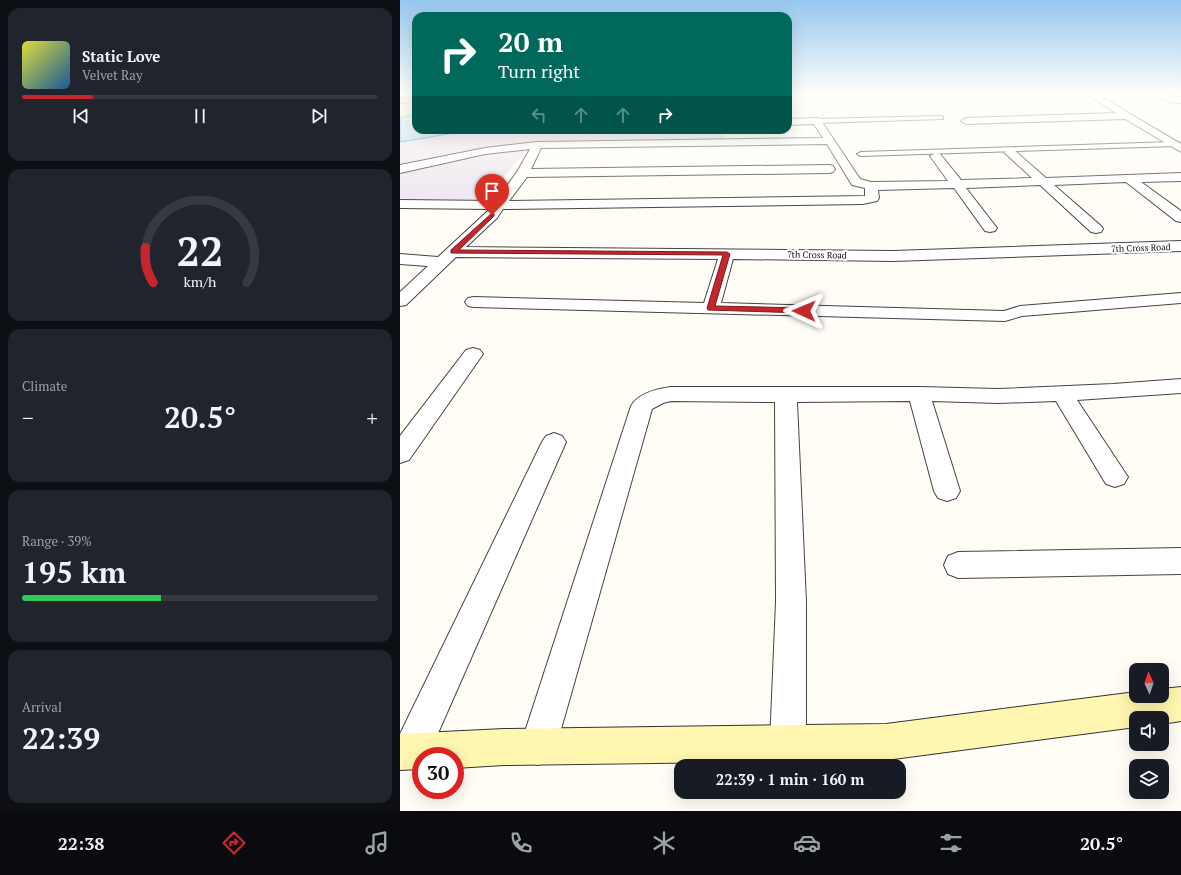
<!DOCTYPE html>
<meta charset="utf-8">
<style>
body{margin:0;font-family:"PT Serif",serif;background:#20242c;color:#f1f3f6;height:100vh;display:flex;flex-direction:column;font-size:15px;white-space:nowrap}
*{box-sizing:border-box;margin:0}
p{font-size:13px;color:#9ea1a6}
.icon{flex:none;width:22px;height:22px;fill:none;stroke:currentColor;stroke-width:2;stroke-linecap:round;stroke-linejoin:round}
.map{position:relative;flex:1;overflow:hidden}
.sheet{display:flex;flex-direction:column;gap:8px;padding:8px;background:#0d0f14;width:400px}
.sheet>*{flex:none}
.top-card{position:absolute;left:12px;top:12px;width:380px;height:122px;border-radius:12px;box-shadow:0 4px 16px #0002;background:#00695c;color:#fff;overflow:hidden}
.needle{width:26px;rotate:357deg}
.controls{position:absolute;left:729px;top:663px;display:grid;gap:8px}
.controls a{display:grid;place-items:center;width:40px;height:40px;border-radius:8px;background:#171b24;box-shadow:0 4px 16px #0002;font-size:20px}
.speed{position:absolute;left:12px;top:747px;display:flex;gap:8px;font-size:20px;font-weight:700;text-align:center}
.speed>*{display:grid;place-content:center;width:52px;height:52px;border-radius:50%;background:#171b24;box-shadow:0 4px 16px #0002;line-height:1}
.speed .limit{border:6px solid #d22;background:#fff;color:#111}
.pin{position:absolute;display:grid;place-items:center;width:34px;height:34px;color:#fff;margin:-41px -17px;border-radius:50% 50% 50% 0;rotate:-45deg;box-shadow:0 0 4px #0007}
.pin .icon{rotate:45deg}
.me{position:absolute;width:44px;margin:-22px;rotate:271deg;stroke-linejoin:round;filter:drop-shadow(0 0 3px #0008)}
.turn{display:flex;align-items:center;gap:14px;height:84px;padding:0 20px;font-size:18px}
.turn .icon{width:52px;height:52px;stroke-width:2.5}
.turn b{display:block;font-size:28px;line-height:34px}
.lanes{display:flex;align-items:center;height:38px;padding:0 20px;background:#0003;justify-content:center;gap:20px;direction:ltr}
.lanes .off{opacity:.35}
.big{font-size:30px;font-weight:800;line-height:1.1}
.sheet .tile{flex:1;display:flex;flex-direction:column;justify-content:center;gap:6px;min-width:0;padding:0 14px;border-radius:12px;background:#20242c}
.sheet .dial{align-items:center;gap:0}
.dial svg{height:104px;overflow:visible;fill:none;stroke:#363941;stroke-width:7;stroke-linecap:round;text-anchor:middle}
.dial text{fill:#f1f3f6;stroke:none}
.song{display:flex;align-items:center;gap:12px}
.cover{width:48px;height:48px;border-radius:6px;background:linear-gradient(135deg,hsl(60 70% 55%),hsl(210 70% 35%))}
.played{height:4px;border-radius:2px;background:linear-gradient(90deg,#c4262e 20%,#363941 20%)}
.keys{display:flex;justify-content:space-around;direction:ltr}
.heat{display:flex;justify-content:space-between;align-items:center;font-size:22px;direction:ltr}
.charge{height:6px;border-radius:3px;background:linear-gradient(90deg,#34c759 39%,#363941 0)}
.trip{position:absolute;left:274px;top:759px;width:232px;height:40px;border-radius:12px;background:#171b24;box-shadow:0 4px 16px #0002;font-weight:800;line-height:40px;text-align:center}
.dock{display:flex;height:64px;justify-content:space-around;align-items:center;background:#090b0e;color:#9ea1a6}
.dock .icon{width:28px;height:28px}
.dock .selected{color:#c4262e}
.dock b{font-size:18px;color:#f1f3f6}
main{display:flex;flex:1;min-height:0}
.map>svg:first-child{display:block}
.industrial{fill:#eee6ef}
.green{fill:#d5ebbd}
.water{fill:#b9e0f7;stroke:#3f96cf}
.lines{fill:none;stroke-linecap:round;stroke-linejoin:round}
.lane-casing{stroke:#444;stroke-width:2}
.street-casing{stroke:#444;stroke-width:2}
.secondary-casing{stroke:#333;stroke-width:2}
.highway-casing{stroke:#222;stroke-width:2}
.lane{fill:#fff;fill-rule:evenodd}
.street{fill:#fff;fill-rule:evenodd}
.secondary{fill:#fff6b0;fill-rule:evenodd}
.highway{fill:#f5a25d;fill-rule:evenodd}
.rail{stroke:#c4262e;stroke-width:1.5}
.route{fill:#c4262e;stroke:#7f191e}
.labels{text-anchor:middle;stroke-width:4;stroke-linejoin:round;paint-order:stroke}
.far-street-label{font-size:9px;fill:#111;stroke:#fff}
</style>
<main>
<section class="sheet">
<div class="tile">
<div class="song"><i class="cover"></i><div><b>Static Love</b><p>Velvet Ray</p></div></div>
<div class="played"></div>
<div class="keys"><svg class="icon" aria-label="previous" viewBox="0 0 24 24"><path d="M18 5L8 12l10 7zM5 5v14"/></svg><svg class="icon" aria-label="pause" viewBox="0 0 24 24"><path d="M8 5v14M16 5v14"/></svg><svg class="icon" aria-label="next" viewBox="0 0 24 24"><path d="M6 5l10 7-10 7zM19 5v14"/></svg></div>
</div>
<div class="tile dial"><svg viewBox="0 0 100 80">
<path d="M14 69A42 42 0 1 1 86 69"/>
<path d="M14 69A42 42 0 0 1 8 42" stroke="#c4262e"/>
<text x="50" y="56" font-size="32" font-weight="700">22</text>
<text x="50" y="72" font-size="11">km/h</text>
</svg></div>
<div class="tile"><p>Climate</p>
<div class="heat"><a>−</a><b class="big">20.5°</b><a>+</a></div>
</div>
<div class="tile"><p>Range · 39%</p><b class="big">195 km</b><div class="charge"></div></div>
<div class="tile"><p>Arrival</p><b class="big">22:39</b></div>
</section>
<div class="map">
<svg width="781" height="811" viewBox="0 0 781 811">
<rect width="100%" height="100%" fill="#fffdf5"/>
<path class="industrial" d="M72,130H319L326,140L132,143L82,204L0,201V142Z"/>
<path class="green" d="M16,101V115L0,118V104Z"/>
<path class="water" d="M16,115V130H72L0,142V118Z"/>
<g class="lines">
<defs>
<path id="lane" d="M541,116L543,117V119L417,123L414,121L417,119Z
M774,142L778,144L777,146L461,156L457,154L461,152Z"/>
<path id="street" d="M685,93H695L781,144V152L725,119L566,124L561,121L566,118L716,113Z
M755,93C766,93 771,97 781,97V103L769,102Z
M417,118L420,119L460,179L471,182L548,181L530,156L536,153L540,154L561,180L632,178L606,154L604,152L610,149L614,150L646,178L781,173V181L741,182L781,211V222L776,221L726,182L654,185L701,226L703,229L701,232L696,233L691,232L640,185L566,188L597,228L595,231L590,232L585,231L554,188L478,190L479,198L477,201L463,204L103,209L97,218L66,247L493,251L781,241V251L493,261L333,259L321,303L604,311L620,306L781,293V303L622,316L605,321L74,307L68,306L65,302L68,298L74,297L304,303L318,259L56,257L6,305L0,306V292L28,266L0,264V254L38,257L90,209L0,208V200L96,201L117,172L130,149L85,154L0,173V165L85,148L137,142L423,138L414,124L388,125V119ZM427,144L452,185L465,188V196L109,201L127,177L429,173L433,172L435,169L433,166L429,165L131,169L141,148Z
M73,348L80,350L83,354L9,460L0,463V436L66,350Z
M781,379V393L677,400L728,477L724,484L715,487L706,484L656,401L598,403L532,401L560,491L556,498L547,501L538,498L534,491L510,401L397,402L406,602V743L401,756L388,761L375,756L370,743L376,602L375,402L271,401L263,403L252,409L156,747L151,760L138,765L125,760L120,747L231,406C239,393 256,389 271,387H520L598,389L713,384Z
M154,433L162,436L166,442L28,756H21V765L11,769L0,765V734L142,442L146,436Z
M781,548V574L558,578L548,574L544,565L548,556L558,552Z"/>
<path id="secondary" d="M781,687V721L762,724V718H736V727L486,760L104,765L55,768V756H21V769L0,770V734L104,729L486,724L736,692V696H762V689Z"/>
<path id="highway" d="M16,95V101L0,103V97Z"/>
</defs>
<use href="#lane" class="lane-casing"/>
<use href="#street" class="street-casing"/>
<use href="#secondary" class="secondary-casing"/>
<use href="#highway" class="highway-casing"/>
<use href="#lane" class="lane"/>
<use href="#street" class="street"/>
<use href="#secondary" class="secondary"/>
<use href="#highway" class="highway"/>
<path class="rail" d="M0,99L16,96"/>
</g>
<linearGradient id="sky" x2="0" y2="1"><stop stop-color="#95c6ee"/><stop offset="0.45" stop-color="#fffefa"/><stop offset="1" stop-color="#fffefa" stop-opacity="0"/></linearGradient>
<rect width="781" height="207" fill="url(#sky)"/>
<path class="route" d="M92,213L94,214V216L59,250L327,252L330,254L315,306L404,308L407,311L404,313L308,310L307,308L323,255L51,253V250Z"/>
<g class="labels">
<g class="far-street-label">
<text transform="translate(741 248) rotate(-2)" y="3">7th Cross Road</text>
<text transform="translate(417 255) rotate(1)" y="3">7th Cross Road</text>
</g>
</g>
</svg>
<div class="controls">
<a><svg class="needle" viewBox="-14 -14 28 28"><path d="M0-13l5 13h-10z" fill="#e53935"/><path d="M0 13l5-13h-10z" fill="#9ea1a6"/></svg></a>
<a><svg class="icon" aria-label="sound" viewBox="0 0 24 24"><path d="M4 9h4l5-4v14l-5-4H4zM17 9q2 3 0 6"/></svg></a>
<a><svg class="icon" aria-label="layers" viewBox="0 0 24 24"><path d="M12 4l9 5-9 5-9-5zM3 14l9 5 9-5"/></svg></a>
</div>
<div class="speed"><div class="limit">30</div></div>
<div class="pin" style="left:92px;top:215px;background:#d93025"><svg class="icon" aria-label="arrive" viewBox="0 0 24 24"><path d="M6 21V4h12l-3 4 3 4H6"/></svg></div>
<svg class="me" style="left:404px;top:311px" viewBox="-20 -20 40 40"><path d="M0-17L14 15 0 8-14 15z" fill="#c4262e" stroke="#fff" stroke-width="4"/></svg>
<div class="trip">22:39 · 1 min · 160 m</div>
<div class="top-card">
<div class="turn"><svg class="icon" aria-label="right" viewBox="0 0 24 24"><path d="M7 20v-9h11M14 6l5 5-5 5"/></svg><div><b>20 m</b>Turn right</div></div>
<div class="lanes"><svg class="icon off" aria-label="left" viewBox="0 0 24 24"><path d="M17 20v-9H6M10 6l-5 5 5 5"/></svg><svg class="icon off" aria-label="ahead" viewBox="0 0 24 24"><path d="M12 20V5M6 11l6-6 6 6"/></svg><svg class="icon off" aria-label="ahead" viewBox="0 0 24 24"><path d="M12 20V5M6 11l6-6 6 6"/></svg><svg class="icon" aria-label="right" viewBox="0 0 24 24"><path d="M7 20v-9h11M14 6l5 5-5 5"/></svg></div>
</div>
</div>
</main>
<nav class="dock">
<b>22:38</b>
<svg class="icon selected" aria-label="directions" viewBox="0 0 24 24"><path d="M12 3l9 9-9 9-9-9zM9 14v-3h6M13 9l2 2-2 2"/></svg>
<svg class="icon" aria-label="music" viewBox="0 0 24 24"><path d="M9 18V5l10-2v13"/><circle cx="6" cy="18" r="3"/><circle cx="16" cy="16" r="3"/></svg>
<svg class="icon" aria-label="phone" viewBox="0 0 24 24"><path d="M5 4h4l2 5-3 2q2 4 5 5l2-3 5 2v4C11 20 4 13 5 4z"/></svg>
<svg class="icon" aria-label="climate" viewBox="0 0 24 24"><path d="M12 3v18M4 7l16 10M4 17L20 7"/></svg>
<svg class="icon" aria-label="car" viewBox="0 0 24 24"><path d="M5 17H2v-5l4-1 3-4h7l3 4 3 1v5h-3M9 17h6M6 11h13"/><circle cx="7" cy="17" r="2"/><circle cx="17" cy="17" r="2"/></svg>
<svg class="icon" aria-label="filters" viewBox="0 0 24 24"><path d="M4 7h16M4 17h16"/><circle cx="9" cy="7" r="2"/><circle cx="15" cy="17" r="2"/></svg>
<b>20.5°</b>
</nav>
